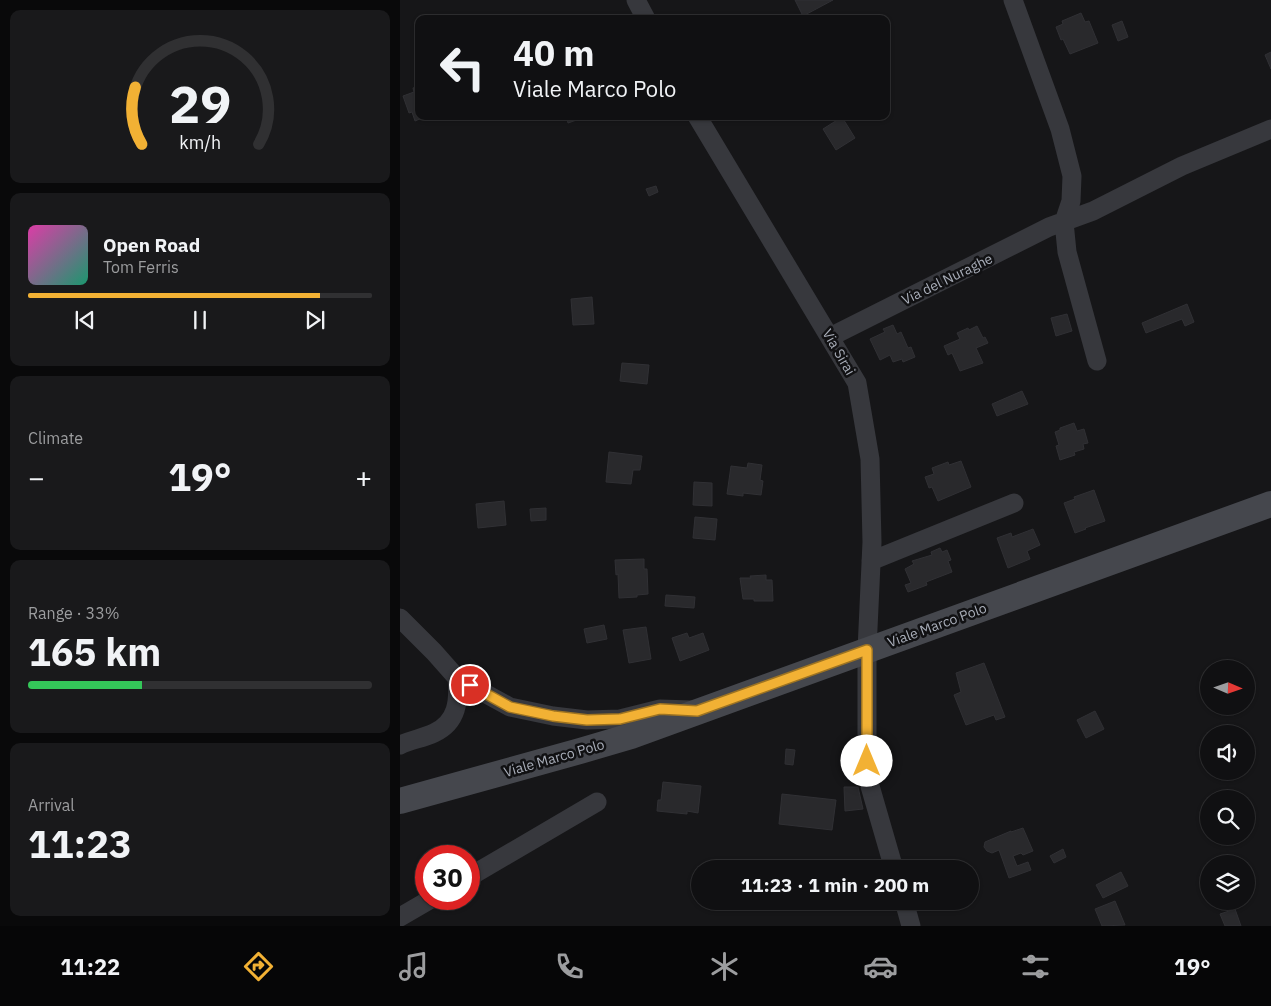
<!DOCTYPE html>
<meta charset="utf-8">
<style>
body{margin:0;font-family:"IBM Plex Sans",sans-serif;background:#19191b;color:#f1f3f6;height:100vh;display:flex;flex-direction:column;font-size:19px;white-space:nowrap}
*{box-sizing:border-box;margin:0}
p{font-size:16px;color:#9c9d9f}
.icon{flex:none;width:28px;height:28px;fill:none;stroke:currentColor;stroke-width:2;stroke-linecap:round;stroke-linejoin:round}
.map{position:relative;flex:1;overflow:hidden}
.panel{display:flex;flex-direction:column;gap:10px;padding:10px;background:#09090a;width:400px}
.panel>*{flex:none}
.hud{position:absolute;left:15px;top:15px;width:475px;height:105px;border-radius:10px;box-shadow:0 1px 4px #0004,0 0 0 1px #303032;background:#101012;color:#f1f3f6;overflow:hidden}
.needle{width:32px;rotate:92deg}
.controls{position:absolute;left:800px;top:660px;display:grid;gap:10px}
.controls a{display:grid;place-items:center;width:55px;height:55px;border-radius:50%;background:#101012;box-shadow:0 1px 4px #0004,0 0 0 1px #303032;font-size:25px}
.speed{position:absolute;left:15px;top:845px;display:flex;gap:10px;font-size:25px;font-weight:700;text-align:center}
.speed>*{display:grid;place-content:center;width:65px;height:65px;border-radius:50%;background:#101012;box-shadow:0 1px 4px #0004,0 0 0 1px #303032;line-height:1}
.speed .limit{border:8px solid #d22;background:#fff;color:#111}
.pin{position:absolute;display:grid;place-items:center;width:42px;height:42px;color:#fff;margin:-21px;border:2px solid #fff;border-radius:50%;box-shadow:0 1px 5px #0007}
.me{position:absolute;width:55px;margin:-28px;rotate:0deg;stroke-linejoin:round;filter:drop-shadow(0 0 4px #0008)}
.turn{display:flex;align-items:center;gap:18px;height:105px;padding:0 15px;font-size:22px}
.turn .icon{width:65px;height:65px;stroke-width:2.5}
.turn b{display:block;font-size:35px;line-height:42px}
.big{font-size:38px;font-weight:700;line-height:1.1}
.panel .tile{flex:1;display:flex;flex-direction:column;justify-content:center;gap:8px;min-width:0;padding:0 18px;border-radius:10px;background:#19191b}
.panel .dial{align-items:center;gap:0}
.dial svg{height:130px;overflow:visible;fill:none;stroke:#303032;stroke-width:7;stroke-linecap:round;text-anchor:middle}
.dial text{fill:#f1f3f6;stroke:none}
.song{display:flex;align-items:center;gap:15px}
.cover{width:60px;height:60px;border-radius:8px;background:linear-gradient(135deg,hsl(320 70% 55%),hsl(160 70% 35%))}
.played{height:5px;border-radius:2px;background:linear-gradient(90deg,#f2b134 85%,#303032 85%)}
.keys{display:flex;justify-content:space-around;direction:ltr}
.heat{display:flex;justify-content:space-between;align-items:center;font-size:28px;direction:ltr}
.charge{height:8px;border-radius:4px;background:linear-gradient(90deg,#34c759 33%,#303032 0)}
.trip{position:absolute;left:291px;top:860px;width:288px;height:50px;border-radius:25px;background:#101012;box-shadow:0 1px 4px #0004,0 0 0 1px #303032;font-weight:700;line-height:50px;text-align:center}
.menu{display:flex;height:80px;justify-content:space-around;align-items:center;background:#060607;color:#9c9d9f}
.menu .icon{width:35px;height:35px}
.menu .current{color:#f2b134}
.menu b{font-size:22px;color:#f1f3f6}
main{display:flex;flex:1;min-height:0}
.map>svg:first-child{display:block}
.building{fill:#29292c;stroke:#303034}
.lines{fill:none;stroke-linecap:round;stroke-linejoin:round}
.minor{stroke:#37383d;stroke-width:19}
.secondary{stroke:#45474d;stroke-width:26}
.route-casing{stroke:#9d7322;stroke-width:12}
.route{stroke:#f2b134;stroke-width:9}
.labels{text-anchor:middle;stroke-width:5;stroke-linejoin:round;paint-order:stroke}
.street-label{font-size:14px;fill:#a8adb8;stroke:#111113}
</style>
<main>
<section class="panel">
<div class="tile dial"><svg viewBox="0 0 100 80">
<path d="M14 69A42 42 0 1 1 86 69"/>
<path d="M14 69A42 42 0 0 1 10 34" stroke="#f2b134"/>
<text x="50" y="56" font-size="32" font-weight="700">29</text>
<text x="50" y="72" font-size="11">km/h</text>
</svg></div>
<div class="tile">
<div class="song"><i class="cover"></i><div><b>Open Road</b><p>Tom Ferris</p></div></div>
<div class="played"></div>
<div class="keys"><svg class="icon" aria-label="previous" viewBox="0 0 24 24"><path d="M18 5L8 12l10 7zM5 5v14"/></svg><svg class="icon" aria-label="pause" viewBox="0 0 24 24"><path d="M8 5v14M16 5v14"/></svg><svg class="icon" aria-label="next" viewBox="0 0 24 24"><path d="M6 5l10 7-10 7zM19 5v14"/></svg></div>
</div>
<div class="tile"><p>Climate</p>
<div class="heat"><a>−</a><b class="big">19°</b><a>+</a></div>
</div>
<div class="tile"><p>Range · 33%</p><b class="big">165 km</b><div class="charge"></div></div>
<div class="tile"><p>Arrival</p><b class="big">11:23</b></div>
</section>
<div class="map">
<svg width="871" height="926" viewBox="0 0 871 926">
<rect width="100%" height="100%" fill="#161618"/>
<path class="building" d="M395,0H433L403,16Z
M681,13L685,22L689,21L698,43L670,54L663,39L661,40L656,27L663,24L662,21Z
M722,21L728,37L718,41L712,25Z
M871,52V69L865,55Z
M19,86V116H27L15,121L12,112L9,113L3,96L14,92L13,88Z
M166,116H188L168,123Z
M442,117L455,138L436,150L423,129Z
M256,186L258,192L249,196L246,189Z
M192,297L194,324L173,325L171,299Z
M787,304L794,322L785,326L782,319L746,333L742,323Z
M667,314L672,331L656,336L651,318Z
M493,325L497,334L501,332L508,348L511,347L515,357L503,362L502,359L493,362L490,355L480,360L470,339L485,332L483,329Z
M577,326L583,338L585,337L588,343L576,348L583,363L560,371L552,353L548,355L544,346L560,339L557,333L568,328L569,330Z
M222,363L249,365L247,384L220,381Z
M622,391L628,404L597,416L592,404Z
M674,423L677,431L684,429L688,443L683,444L684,449L674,452L675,455L660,460L656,446L659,445L655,432L660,430V428Z
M209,452L242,456L240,470H233L231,484L206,482Z
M561,461L571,487L538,501L532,487L529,488L525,477L534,474L532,468L548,462L549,465Z
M348,463L362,465L360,480L363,481L361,495L343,493V496L327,494L331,466L347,468Z
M294,482L312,483V506L293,505Z
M694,490L705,521L685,528L686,529L675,533L664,503L675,499L674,497Z
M104,501L106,525L78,528L76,504Z
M146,508V520L131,521L130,509Z
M295,517L317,519L315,540L293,538Z
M633,529L640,545L627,551L630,559L608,568L597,538L611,533L612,537Z
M540,548L542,552L547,550L551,560L548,561L552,572L526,582L527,585L508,592L505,585L511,583L505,569L514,564L512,561L532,555L531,552Z
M244,559V569H247L248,594L237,595V597L219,598L218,574L216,575L215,560Z
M366,575V580H372L373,601H354V599H343L340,578H351L350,576Z
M266,595L295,597L294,608L265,606Z
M204,625L207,639L187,643L184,629Z
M246,627L251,659L229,663L223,630Z
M287,633L289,638L303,633L309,650L280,661L272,638Z
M584,663L605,717L596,720L594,715L566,725L554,695L561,692L556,673Z
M695,711L704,729L686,738L677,720Z
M386,749L395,750L393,765L385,764Z
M263,782L301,786L298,813L287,811V814L257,811L258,800H261Z
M444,787H458L463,809L445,811Z
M382,794L436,800L432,830L379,824Z
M623,828L633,851L623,855L621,853L613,856L617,866L628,862L631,870L609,878L599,850L592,853L587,851L584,847L585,842L611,831V832Z
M663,849L666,857L654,863L650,856Z
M721,872L728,886L703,898L696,885Z
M715,901L725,925L702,926L695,909Z
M835,909L841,926H825L820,914Z"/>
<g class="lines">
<path class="minor" d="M236,0L246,19
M613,0L660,129L672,176L671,201L664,222L667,252L697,361
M297,116L457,383L470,459L472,542L467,650V761L470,786L494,869
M430,337L649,227L693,211L782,166L871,129
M471,561L614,503
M0,618L34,652L57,678L110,707L153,716L187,720L220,719L260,709L291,710
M0,745C11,740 23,738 34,733C58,722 59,700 57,678
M69,877L197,802
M504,901L511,926
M0,917L31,899"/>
<path class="secondary" d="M0,801L180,751L231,736L871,504"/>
</g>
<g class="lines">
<defs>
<path id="route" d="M70,685L110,707L153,716L187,720L220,719L260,709L297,711L467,650V761"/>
</defs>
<use href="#route" class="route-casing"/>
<use href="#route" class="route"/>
</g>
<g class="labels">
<g class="street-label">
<text transform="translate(547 279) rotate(-26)" y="5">Via del Nuraghe</text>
<text transform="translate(439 352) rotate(60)" y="5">Via Sirai</text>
<text transform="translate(537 625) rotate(-20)" y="5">Viale Marco Polo</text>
<text transform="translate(154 758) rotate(-16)" y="5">Viale Marco Polo</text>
</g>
</g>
</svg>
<div class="controls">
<a><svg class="needle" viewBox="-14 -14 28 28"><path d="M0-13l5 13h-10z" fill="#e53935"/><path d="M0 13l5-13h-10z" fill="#9c9d9f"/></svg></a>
<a><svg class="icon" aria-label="sound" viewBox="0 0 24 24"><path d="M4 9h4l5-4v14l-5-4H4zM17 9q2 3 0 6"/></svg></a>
<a><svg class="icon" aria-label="search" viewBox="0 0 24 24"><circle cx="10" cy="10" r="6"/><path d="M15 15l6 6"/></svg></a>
<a><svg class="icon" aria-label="layers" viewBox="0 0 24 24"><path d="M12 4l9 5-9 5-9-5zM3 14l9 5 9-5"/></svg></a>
</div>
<div class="speed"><div class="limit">30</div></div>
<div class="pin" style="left:70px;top:685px;background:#d93025"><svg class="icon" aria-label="arrive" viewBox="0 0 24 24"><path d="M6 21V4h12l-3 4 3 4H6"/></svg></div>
<svg class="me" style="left:467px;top:761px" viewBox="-20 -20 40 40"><circle r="19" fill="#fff"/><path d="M0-13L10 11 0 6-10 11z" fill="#f2b134"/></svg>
<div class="trip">11:23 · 1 min · 200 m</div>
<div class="hud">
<div class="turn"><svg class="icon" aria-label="left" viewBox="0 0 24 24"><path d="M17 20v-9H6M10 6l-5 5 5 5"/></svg><div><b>40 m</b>Viale Marco Polo</div></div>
</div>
</div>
</main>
<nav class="menu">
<b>11:22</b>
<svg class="icon current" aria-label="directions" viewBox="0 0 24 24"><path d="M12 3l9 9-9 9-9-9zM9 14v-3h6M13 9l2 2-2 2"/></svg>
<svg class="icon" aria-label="music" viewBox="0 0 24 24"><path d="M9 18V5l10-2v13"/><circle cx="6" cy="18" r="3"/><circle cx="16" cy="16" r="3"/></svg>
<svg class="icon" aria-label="phone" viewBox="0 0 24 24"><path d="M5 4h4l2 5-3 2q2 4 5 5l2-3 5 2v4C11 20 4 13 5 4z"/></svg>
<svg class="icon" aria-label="climate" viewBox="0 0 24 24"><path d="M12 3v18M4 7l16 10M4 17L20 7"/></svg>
<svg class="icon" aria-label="car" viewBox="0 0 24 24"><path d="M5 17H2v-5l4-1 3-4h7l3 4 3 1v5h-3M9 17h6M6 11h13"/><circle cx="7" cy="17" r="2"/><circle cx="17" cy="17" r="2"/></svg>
<svg class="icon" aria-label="filters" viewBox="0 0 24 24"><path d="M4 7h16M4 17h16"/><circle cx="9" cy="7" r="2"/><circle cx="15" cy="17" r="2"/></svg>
<b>19°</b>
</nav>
